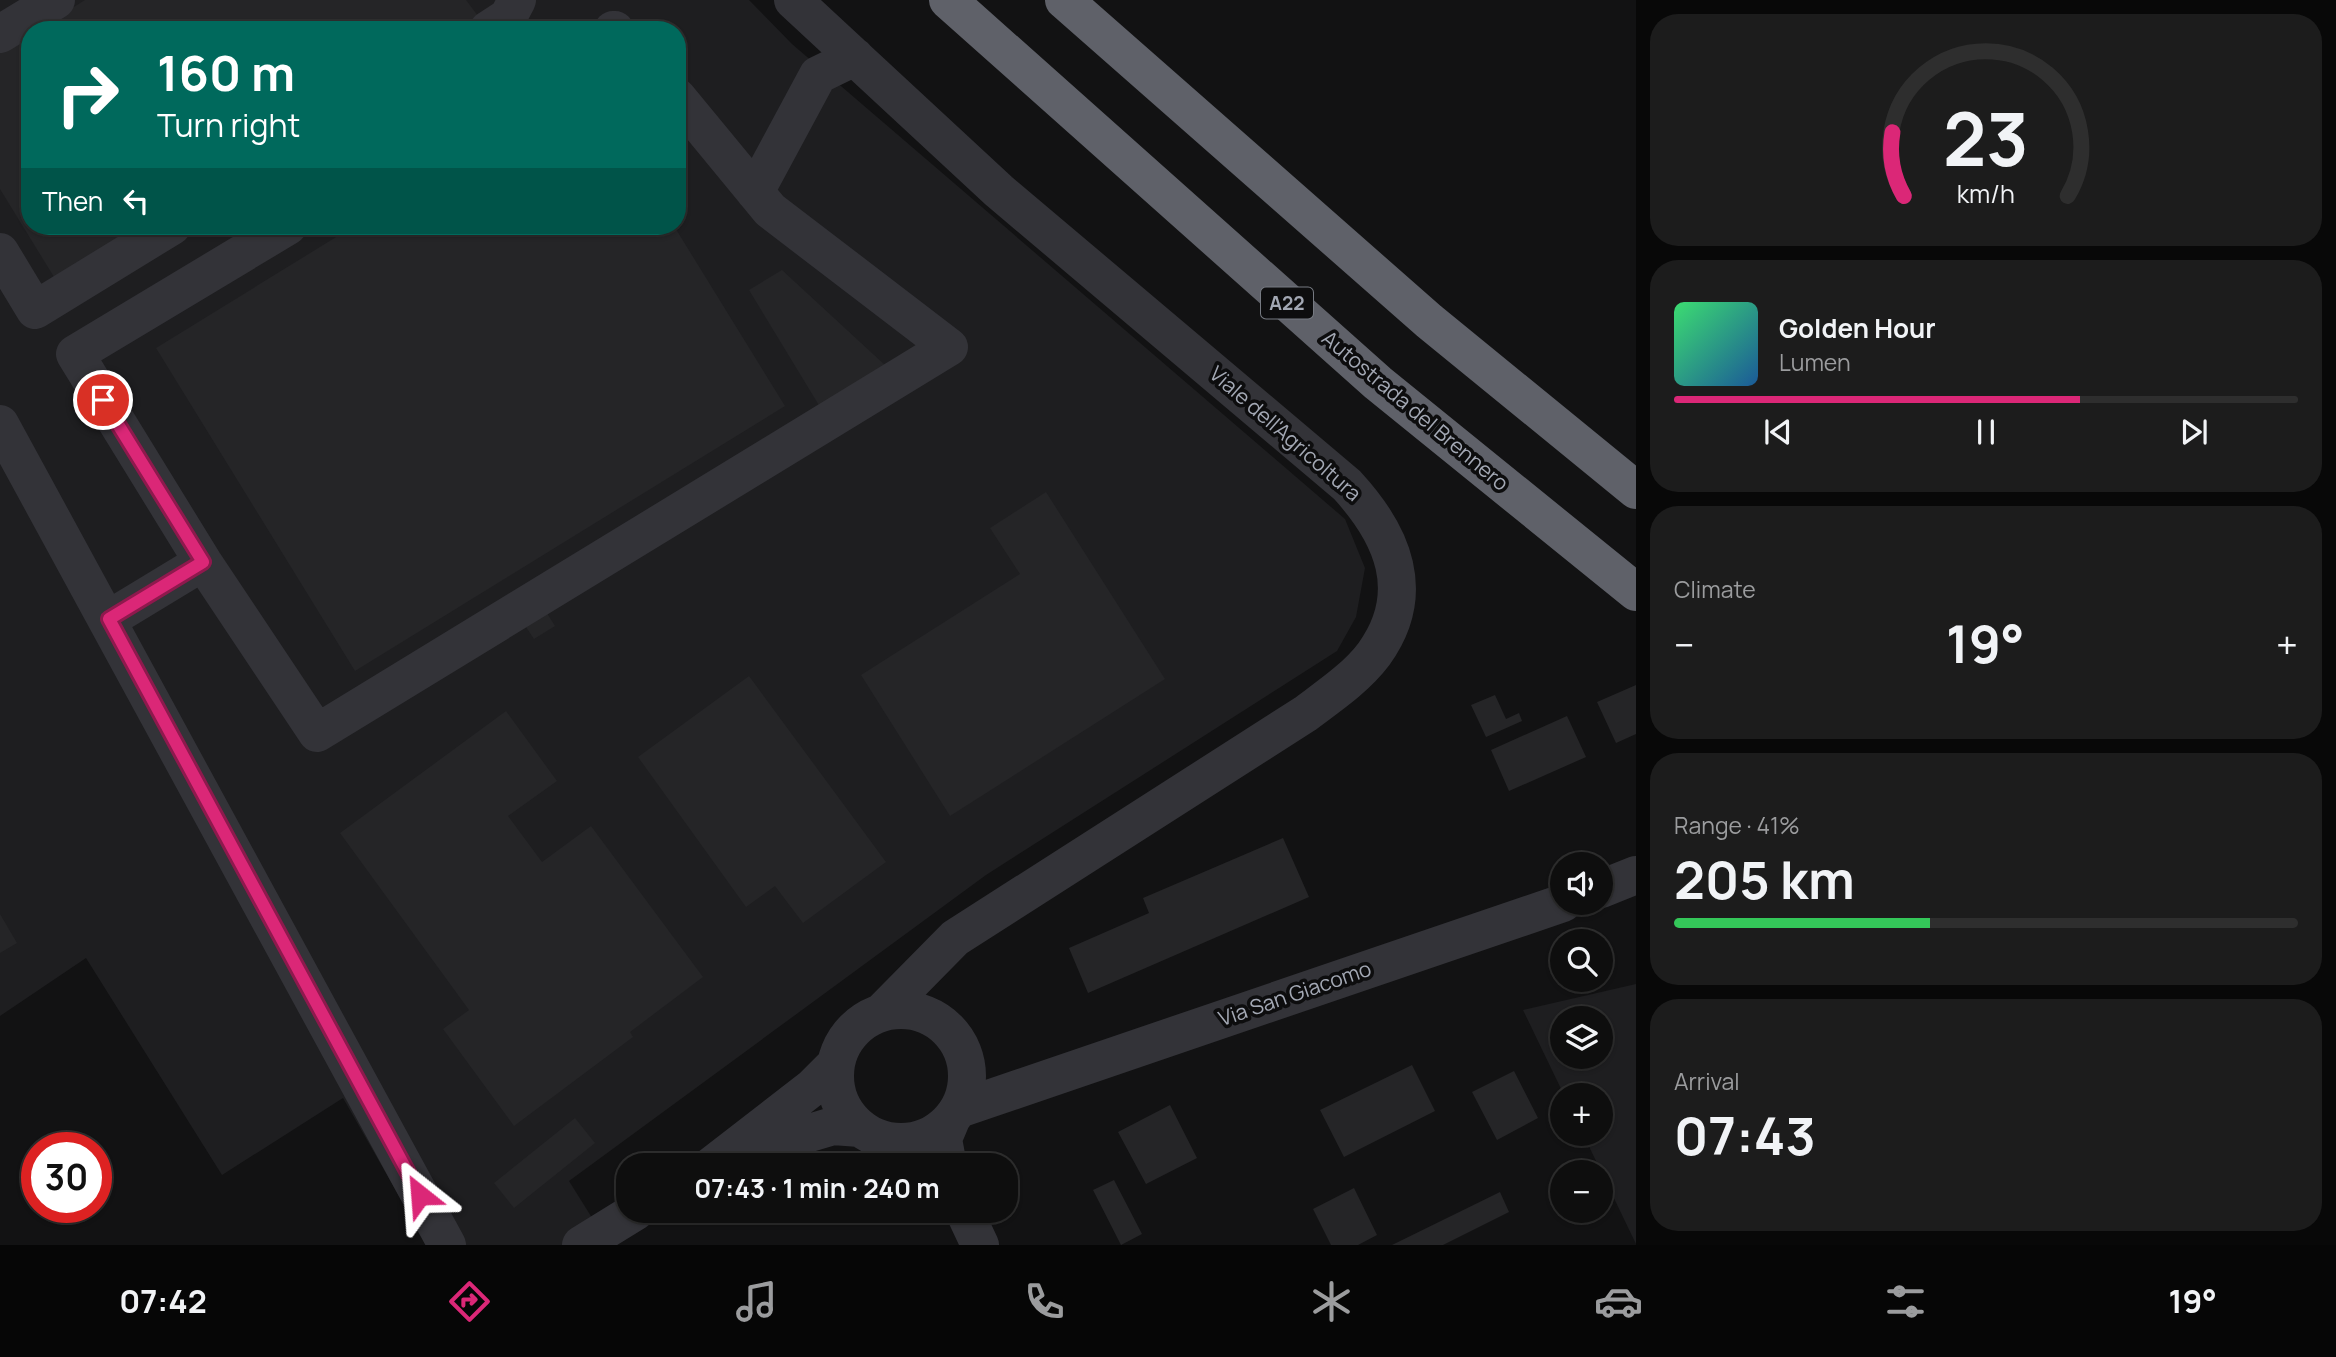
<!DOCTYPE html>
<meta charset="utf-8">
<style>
body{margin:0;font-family:Manrope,sans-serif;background:#1c1c1c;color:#f1f3f6;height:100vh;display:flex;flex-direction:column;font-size:26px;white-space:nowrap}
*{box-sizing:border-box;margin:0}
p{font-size:23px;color:#9b9c9e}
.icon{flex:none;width:38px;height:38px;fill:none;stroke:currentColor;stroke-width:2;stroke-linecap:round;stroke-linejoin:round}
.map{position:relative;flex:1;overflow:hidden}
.details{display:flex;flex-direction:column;gap:14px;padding:14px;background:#080808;width:700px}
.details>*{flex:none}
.banner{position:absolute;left:21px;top:21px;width:665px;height:214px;border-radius:28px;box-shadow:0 2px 5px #0004,0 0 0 2px #2e2e2e;background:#00695c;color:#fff;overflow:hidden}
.controls{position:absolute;left:1550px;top:852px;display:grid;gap:14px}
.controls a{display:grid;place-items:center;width:63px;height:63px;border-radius:50%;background:#0e0e0e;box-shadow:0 2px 5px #0004,0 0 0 2px #2e2e2e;font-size:35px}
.speed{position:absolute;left:21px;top:1132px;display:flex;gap:14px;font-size:35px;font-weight:700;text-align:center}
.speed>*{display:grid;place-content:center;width:91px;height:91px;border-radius:50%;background:#0e0e0e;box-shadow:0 2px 5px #0004,0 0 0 2px #2e2e2e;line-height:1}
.speed .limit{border:10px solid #d22;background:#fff;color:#111}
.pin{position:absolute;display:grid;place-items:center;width:60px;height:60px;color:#fff;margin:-30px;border:4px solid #fff;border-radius:50%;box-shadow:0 2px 7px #0007}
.me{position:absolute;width:77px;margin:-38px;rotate:332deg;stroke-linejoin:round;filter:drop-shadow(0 0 5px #0008)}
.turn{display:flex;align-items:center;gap:24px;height:147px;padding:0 21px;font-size:32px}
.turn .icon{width:91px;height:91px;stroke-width:2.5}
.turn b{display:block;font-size:49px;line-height:60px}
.then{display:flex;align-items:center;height:66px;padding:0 21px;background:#0003;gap:14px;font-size:26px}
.big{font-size:52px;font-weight:700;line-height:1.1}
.details .widget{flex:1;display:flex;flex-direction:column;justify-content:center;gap:10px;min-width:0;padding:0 24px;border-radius:28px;background:#1c1c1c}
.details .dial{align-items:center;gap:0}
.dial svg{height:182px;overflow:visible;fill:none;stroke:#2e2e2e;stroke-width:7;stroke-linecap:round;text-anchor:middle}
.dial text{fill:#f1f3f6;stroke:none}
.song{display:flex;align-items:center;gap:21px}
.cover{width:84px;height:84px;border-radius:10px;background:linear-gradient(135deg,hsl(140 70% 55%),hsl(210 70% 35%))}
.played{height:7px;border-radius:4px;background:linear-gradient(90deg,#db2777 65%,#2e2e2e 65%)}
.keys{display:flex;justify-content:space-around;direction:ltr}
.heat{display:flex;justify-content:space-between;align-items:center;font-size:38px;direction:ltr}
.charge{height:10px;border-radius:5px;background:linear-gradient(90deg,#34c759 41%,#2e2e2e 0)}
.trip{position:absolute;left:616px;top:1153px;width:402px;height:70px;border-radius:28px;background:#0e0e0e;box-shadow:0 2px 5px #0004,0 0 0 2px #2e2e2e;font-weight:700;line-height:70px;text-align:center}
.tab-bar{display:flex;height:112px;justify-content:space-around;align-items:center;background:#060606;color:#9b9c9e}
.tab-bar .icon{width:49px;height:49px}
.tab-bar .active{color:#db2777}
.tab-bar b{font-size:32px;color:#f1f3f6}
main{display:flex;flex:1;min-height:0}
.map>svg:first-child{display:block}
.built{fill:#1e1e20;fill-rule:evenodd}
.building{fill:#252527}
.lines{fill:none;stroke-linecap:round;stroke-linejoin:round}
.minor{stroke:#333338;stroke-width:38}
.highway{stroke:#5f6169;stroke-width:38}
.route-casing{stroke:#8e194d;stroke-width:18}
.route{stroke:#db2777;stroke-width:12}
.labels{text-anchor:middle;stroke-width:7;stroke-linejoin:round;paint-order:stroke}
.shield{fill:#0d0d0e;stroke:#767a82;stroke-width:2}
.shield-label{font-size:19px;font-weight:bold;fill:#a3a8b4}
.street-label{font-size:21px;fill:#a3a8b4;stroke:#0d0d0e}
</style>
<main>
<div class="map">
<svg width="1636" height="1245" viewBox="0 0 1636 1245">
<rect width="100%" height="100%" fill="#121213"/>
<path class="built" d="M0,0H749L792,44L1345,519L1365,568L1356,617L1337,651L986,875L569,1181L609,1245H427L343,1098L222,1175L86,958L0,1016ZM30,30H677V226H30Z
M1636,984V1244L1583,1134H1601V1096L1564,1095L1523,1010ZM1563,1018H1601V1057H1563Z"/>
<path class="building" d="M85,0H466L478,16L456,30H37Z
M30,34V226H137L54,277L0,189V53Z
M354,226H674L785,406L355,671L156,348Z
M782,270L886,366L820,407L749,290Z
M1046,492L1165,679L950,816L861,675L1020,574L990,528Z
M545,610L555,626L534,639L524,624Z
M749,676L886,862L803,923L775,886L746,907L638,757Z
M1636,685V734L1616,743L1597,702Z
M1495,695L1506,719L1519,713L1522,721L1486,737L1471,705Z
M506,711L557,781L508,816L542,862L591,826L703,977L630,1032L633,1037L514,1126L443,1029L469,1010L340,833Z
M1567,716L1586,757L1509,791L1491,750Z
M1283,838L1309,897L1088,993L1069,948L1149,913L1143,898Z
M0,914L17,943L0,953Z
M1412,1065L1435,1111L1344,1157L1320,1110Z
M1514,1071L1538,1118L1497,1140L1472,1092Z
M1170,1105L1197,1158L1146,1184L1118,1132Z
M575,1118L595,1143L514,1208L494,1183Z
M1114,1180L1142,1234L1121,1245L1093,1190Z
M1354,1188L1377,1235L1358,1245H1331L1313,1209Z
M1500,1192L1509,1212L1443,1245H1392Z"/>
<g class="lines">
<path class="minor" d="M793,0L999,191L1347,485C1393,535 1418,593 1374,654C1356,678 1329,696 1305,714L955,938L881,1013
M488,30L508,17L517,0
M613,30H615
M0,34L56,0
M755,192L818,75L855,57
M288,226L75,354L203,562L317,733L949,347L770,210L677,97
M0,252L35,310L172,226
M0,424L447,1245
M109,619L203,562
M1601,889L1636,875
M835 1076a66 66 0 1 1 132 0a66 66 0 1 1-132 0Z
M959,1109L1563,903
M736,1155L833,1126L860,1128
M711,1166L813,1087L836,1064
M948,1166L943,1139L951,1120
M964,1211L980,1245
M581,1245L636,1211"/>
<path class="highway" d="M948,0L1378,383L1636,592
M1064,0L1429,321L1636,490"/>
</g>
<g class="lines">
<defs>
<path id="route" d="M103,400L203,562L109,619L420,1195"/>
</defs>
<use href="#route" class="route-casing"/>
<use href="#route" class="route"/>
</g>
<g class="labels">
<rect class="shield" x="1261" y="287.5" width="52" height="31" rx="5"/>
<g class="shield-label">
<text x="1287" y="310">A22</text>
</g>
<g class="street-label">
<text transform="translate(1415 411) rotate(40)" y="7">Autostrada del Brennero</text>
<text transform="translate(1285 434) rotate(41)" y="7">Viale dell'Agricoltura</text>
<text transform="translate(1295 994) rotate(-19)" y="7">Via San Giacomo</text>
</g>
</g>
</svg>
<div class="controls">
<a><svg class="icon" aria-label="sound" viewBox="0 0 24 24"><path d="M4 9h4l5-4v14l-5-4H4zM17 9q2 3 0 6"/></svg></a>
<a><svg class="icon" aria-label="search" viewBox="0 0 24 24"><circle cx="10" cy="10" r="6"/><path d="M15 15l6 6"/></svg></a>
<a><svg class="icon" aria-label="layers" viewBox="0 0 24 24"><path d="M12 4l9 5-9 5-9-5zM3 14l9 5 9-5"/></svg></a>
<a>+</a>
<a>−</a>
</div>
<div class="speed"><div class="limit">30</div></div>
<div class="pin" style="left:103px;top:400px;background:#d93025"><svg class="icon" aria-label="arrive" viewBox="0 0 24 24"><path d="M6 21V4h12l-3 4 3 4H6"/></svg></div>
<svg class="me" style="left:420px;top:1195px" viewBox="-20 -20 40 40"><path d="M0-17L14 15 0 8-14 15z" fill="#db2777" stroke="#fff" stroke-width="4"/></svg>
<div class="trip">07:43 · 1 min · 240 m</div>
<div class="banner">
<div class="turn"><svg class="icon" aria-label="right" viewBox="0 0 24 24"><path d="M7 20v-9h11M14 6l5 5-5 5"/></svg><div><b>160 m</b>Turn right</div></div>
<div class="then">Then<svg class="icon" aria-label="left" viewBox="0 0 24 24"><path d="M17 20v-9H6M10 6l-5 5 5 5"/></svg></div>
</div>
</div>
<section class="details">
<div class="widget dial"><svg viewBox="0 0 100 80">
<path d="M14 69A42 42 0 1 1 86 69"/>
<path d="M14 69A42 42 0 0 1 9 41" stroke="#db2777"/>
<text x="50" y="56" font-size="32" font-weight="700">23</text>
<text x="50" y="72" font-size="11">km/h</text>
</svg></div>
<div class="widget">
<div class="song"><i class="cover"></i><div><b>Golden Hour</b><p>Lumen</p></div></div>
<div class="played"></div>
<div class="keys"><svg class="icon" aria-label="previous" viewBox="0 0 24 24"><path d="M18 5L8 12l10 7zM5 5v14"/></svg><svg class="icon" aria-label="pause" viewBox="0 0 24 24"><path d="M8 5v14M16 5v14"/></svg><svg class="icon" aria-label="next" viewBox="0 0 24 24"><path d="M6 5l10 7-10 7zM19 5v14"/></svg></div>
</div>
<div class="widget"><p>Climate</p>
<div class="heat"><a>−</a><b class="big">19°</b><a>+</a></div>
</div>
<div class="widget"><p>Range · 41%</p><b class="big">205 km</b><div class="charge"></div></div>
<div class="widget"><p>Arrival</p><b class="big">07:43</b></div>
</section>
</main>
<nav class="tab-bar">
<b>07:42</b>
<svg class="icon active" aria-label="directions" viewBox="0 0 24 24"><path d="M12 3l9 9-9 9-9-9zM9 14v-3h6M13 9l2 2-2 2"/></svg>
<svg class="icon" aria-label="music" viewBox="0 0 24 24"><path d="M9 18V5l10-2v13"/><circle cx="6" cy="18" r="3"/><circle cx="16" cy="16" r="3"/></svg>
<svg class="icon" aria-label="phone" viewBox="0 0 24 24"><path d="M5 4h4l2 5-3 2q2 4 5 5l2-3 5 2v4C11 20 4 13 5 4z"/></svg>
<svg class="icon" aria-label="climate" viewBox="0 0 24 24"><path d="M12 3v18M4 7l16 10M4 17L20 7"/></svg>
<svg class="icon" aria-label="car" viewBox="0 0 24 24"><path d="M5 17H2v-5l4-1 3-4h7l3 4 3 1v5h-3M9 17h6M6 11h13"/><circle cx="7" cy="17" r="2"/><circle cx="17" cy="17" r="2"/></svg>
<svg class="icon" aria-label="filters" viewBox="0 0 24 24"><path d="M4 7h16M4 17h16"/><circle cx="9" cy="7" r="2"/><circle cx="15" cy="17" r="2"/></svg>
<b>19°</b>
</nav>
